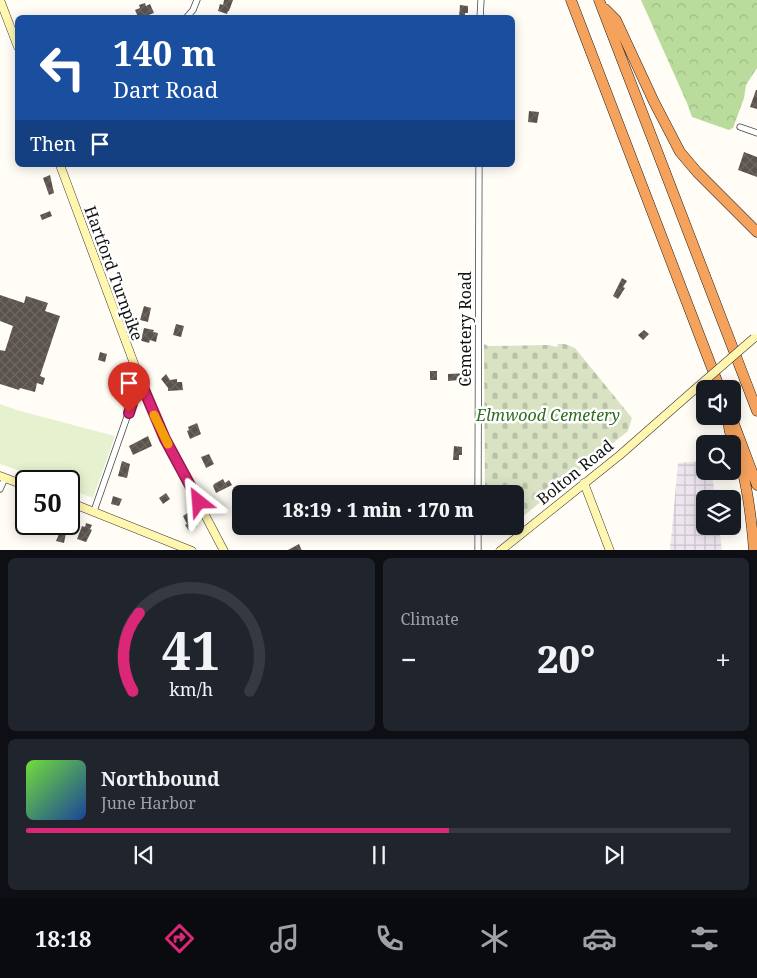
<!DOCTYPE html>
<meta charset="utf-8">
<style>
body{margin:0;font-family:"Noto Serif",serif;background:#20242c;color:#f1f3f6;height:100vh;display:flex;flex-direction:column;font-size:19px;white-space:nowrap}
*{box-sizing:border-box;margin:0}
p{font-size:16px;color:#9ea1a6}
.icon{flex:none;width:28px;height:28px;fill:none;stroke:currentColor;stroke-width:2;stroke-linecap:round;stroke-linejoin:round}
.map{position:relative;height:550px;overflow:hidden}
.details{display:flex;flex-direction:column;gap:8px;padding:8px;background:#0d0f14;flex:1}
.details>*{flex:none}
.banner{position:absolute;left:15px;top:15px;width:500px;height:152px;border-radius:8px;box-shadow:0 2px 12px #0003;background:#1a4fa0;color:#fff;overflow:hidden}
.buttons{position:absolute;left:696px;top:380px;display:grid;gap:10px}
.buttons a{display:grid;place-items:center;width:45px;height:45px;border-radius:8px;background:#171b24;box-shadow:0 2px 12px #0003;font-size:25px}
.speed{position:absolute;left:15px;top:470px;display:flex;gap:10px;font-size:25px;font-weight:700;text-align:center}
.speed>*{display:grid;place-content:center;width:65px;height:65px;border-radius:50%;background:#171b24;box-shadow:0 2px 12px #0003;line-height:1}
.speed .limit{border:2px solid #111;border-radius:8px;background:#fff;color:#111}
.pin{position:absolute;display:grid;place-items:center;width:42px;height:42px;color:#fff;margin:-51px -21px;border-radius:50% 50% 50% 0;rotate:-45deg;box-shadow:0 0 5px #0007}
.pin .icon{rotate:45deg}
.me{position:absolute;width:55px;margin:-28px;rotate:332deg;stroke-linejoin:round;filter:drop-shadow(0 0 4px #0008)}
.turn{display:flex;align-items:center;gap:18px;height:105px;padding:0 15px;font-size:22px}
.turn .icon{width:65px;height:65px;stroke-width:2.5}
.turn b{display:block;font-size:35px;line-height:42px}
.then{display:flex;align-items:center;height:48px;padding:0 15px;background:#0003;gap:10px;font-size:19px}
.big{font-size:38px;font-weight:800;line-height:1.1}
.details .tile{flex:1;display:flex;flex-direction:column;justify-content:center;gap:8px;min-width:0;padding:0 18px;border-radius:8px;background:#20242c}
.details .dial{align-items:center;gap:0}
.dial svg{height:130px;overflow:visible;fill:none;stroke:#363941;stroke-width:7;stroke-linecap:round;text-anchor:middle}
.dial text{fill:#f1f3f6;stroke:none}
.song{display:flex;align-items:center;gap:15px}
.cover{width:60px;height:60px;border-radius:8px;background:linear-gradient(135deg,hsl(100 70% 55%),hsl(220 70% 35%))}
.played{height:5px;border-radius:2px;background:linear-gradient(90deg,#db2777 60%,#363941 60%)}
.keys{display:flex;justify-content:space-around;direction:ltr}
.heat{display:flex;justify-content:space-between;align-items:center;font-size:28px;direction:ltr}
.details .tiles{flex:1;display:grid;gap:8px;grid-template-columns:1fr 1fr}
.tile:last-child{grid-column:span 2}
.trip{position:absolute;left:232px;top:485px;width:292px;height:50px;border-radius:8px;background:#171b24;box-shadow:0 2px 12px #0003;font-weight:800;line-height:50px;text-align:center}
.dock{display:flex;height:80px;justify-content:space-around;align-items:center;background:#090b0e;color:#9ea1a6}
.dock .icon{width:35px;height:35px}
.dock .on{color:#db2777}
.dock b{font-size:22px;color:#f1f3f6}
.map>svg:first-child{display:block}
.industrial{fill:url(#industrial-grid)}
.forest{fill:url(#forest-crowns)}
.cemetery{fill:url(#cemetery-stones)}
.pitch{fill:#e6f2cf}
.building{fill:url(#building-cross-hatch)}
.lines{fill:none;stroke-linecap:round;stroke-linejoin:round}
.street-casing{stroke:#444;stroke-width:7}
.secondary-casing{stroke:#333;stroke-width:9}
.highway-casing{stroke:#222;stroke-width:11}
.street{stroke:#fff;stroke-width:5.5}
.secondary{stroke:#fff6b0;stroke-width:8}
.highway{stroke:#f5a25d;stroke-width:10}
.secondary-bridge-casing{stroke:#333;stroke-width:9;stroke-linecap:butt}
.secondary-bridge{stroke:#fff6b0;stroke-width:8}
.route-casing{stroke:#8e194d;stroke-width:12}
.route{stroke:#db2777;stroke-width:9}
.slow{stroke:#f59e0b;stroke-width:9}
.labels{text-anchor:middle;stroke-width:5;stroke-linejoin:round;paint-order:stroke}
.street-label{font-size:16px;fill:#111;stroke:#fff}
.park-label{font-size:16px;font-style:italic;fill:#2f6b1f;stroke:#fff}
</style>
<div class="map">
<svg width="757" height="551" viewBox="0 0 757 551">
<defs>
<pattern id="industrial-grid" width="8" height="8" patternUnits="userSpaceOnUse" patternTransform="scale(1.25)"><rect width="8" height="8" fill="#eee6ef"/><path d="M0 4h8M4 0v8" fill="none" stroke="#cbc4cc"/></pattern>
<pattern id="forest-crowns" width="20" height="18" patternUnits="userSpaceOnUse" patternTransform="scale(1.25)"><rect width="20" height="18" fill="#b9dc9c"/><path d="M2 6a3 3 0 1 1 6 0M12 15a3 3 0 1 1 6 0" fill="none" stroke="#9ebc85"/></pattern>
<pattern id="cemetery-stones" width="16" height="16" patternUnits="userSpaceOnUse" patternTransform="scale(1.25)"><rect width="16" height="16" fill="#d9e3c4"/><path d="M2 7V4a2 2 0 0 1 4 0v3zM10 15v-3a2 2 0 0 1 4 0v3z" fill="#b9c2a7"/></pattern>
<pattern id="building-cross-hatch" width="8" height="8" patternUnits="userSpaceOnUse" patternTransform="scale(1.25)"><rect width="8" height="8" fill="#5a524d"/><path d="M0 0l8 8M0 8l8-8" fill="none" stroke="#6d6662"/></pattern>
</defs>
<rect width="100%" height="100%" fill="#fffdf5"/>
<path class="industrial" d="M705,461V471H712L715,499H705V526H719L722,550H670L678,463Z"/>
<path class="forest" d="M641,0H757V68L746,85L744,98L733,128L729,130L692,117L687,103Z"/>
<path class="cemetery" d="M484,344L488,346L549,345L557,347L558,344H565L575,348L632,418L628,431L516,522V494H485Z"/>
<path class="pitch" d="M0,404L20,411L115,436L93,498L69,489V481H49L0,464Z"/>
<path class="building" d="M224,0H233L229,11H228L227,14L218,11L220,4L223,5Z
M145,3L146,6L150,4L154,13L143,17L142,16L138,17L135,10L140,8L139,5Z
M460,5L468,6V13H465V18H459Z
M756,90H757V109L750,107Z
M529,111L539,112L537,123L528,122Z
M744,152L757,157V177L738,170Z
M50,175L54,193L49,195L43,178Z
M50,211L52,216L42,220L40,215Z
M622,278L627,281L623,287L625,288L618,299L613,296Z
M0,295L24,303L26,296L48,303L45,311L60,316L40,376L45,378L43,385L37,383L35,392L20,388L19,390L0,384V350L5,351L13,326L0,321Z
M144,306L151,308L148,322L140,320Z
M176,324L184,326L181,337L173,335Z
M144,328L154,330L153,332L158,333L156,342L150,340L149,343L142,341L141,340Z
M644,330L649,334L643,340L638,335Z
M100,352L107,354L105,362L98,360Z
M115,370L120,371L119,377H123L121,389L112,387Z
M430,371H437V380H430Z
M468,373V382L459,383V380L448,381V374Z
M166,374L170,380L177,379V382H182L183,390L168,391V388L161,379Z
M197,423L201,434L190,439L187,431L189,430L188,427Z
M148,436L152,446L133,455L129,446Z
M454,446L462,447V455H459V460H453Z
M209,454L214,464L206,468L201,457Z
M122,461L130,464L127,478L118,476Z
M223,479L225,483L229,480L232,485L216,493L213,486L214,484Z
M166,493L170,499L163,504L159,498Z
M113,496L122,499L119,506L111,504Z
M189,512L197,526L189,531L185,525L187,524L183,516Z
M241,517V534L235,521Z
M86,523L92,525L90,529L92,530L86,542L77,539L82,526L85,527Z
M62,527L67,528L64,543L56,541Z
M299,544L302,551H286Z"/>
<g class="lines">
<defs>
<path id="street" d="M186,18L193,10L197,0
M480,18L481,0
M740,127L757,133
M0,489L5,478
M478,494L479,165
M94,511L134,397L142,385
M478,551V526"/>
<path id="secondary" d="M0,0L18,47
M60,165L142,385L165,439L224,551
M0,476L26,486
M584,483L610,551
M69,502L192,551
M500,551L620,455L694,390"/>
<path id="highway" d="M571,0L720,389
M599,0L757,411
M605,9L616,20L654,102L680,152L697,172L757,232
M728,416C728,436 738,454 743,473C749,498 752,525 754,551
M734,424L757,485"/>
</defs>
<use href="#street" class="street-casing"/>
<use href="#secondary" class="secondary-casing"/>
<use href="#highway" class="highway-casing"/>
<use href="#street" class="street"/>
<use href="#secondary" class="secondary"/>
<use href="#highway" class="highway"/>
<defs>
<path id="secondary-bridge" d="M694,390L754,338"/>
</defs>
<use href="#secondary-bridge" class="secondary-bridge-casing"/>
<use href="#secondary-bridge" class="secondary-bridge"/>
</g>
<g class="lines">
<defs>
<path id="route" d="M129,413L134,397L142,385L165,439L199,502"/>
</defs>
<use href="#route" class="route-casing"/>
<use href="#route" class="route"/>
<path class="slow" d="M154,415L168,444"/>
</g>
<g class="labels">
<g class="street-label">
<text transform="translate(114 273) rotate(70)" y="6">Hartford Turnpike</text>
<text transform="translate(465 329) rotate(-90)" y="6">Cemetery Road</text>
<text transform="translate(575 472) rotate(-39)" y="6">Bolton Road</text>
</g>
<g class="park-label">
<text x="548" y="421">Elmwood Cemetery</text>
</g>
</g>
</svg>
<div class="buttons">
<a><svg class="icon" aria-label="sound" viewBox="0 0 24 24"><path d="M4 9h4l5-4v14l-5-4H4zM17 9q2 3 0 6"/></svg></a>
<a><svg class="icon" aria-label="search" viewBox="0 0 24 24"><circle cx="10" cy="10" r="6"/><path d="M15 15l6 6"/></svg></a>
<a><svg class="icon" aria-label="layers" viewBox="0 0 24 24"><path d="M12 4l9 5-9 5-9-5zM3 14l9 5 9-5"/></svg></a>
</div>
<div class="speed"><div class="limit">50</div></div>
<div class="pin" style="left:129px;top:413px;background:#d93025"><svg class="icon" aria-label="arrive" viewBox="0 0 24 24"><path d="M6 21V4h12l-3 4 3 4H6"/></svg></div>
<svg class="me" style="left:199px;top:502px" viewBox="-20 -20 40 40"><path d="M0-17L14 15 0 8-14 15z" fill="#db2777" stroke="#fff" stroke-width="4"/></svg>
<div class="trip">18:19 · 1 min · 170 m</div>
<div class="banner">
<div class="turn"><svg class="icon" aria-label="left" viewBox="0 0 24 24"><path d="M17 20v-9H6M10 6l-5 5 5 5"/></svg><div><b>140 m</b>Dart Road</div></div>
<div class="then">Then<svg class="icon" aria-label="arrive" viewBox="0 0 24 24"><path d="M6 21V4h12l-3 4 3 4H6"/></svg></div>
</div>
</div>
<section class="details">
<div class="tiles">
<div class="tile dial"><svg viewBox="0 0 100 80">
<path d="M14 69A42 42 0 1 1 86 69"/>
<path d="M14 69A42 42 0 0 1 18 21" stroke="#db2777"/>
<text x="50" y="56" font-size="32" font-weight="700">41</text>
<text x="50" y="72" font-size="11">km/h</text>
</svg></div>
<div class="tile"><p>Climate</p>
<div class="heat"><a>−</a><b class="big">20°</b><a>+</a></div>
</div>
<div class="tile">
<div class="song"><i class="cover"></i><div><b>Northbound</b><p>June Harbor</p></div></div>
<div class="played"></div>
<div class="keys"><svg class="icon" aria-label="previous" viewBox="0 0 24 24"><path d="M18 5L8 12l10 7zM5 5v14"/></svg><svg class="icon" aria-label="pause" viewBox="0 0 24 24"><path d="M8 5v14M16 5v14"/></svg><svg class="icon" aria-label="next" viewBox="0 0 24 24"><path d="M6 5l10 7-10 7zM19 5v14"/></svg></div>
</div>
</div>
</section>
<nav class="dock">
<b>18:18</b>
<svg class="icon on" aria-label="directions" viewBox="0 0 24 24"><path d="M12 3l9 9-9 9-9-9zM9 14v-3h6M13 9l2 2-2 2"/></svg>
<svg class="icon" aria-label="music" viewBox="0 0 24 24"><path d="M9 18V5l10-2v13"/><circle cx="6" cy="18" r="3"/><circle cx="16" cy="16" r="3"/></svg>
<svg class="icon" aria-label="phone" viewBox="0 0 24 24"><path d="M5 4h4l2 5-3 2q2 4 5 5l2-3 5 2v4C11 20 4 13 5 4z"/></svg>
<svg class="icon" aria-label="climate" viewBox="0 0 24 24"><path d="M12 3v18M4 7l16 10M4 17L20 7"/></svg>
<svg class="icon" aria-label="car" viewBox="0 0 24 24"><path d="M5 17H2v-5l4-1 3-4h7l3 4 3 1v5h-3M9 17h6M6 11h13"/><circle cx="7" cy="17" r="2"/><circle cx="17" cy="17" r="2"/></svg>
<svg class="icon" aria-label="filters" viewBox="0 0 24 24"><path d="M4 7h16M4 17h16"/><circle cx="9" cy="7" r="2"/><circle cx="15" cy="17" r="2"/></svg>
</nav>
